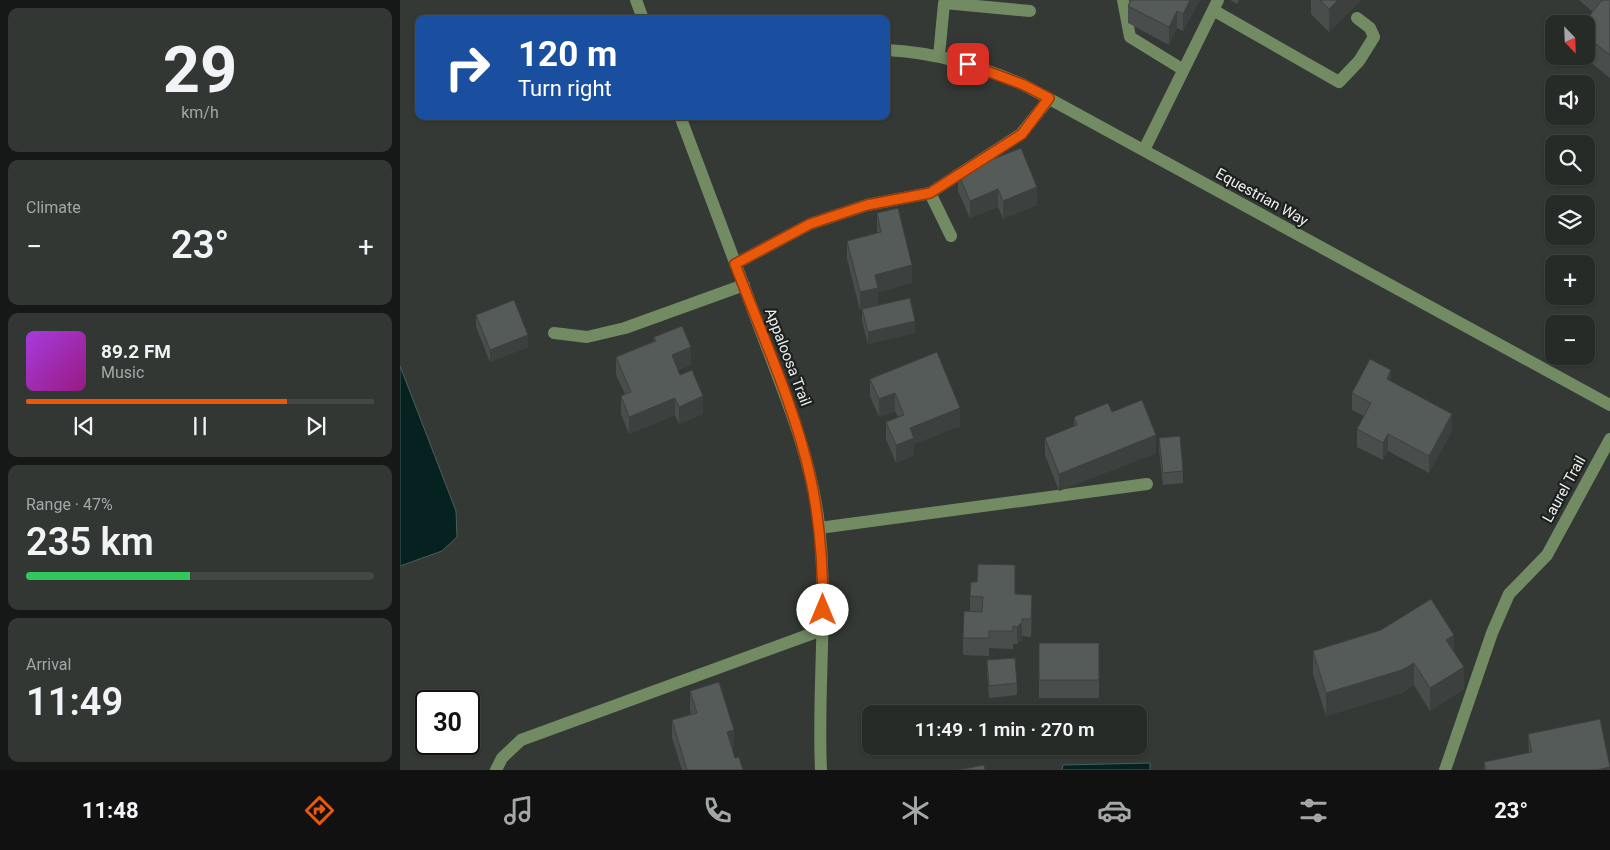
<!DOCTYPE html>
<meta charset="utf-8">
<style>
body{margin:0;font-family:Roboto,sans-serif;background:#333734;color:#f1f3f6;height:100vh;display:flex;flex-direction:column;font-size:19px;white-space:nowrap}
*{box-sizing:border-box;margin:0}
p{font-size:16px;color:#a4a7a8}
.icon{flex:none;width:28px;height:28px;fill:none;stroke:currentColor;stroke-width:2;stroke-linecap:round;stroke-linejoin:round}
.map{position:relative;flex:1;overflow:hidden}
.panel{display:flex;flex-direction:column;gap:8px;padding:8px;background:#151816;width:400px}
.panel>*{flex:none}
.banner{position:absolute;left:15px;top:15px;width:475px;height:105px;border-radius:10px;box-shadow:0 1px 4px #0004,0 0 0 1px #434745;background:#1a4fa0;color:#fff;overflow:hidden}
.needle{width:32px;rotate:157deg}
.controls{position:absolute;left:1145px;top:15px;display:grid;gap:10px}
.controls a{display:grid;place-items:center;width:50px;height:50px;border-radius:10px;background:#272b28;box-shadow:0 1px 4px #0004,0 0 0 1px #434745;font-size:25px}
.speed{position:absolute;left:15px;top:690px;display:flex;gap:10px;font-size:25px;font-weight:700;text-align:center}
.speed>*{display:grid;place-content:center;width:65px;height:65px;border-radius:50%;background:#272b28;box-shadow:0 1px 4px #0004,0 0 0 1px #434745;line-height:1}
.speed .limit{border:2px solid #111;border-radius:8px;background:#fff;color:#111}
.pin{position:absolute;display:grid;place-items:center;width:42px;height:42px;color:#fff;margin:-21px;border-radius:10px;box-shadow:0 2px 8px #0006}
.me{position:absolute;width:55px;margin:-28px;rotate:0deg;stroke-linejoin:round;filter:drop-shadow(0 0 4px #0008)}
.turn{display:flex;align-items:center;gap:18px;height:105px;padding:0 20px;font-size:22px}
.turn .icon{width:65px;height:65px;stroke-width:2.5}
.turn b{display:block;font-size:35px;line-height:42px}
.big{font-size:38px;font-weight:600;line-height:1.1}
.panel .tile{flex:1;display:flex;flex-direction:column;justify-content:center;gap:8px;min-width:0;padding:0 18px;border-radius:10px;background:#333734}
.panel .dial{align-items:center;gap:0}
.dial b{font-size:65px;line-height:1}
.song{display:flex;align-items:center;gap:15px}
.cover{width:60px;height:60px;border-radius:8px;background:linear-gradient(135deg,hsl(280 70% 55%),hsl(310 70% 35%))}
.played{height:5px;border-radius:2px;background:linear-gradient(90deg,#ea580c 75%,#434745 75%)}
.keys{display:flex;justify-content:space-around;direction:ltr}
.heat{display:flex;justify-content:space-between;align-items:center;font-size:28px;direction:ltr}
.charge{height:8px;border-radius:4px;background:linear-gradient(90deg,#34c759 47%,#434745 0)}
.trip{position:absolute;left:462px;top:705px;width:285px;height:50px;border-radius:10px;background:#272b28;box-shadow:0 1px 4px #0004,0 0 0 1px #434745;font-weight:600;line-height:50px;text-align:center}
.menu{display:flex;height:80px;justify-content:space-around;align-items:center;background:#101110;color:#a4a7a8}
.menu .icon{width:35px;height:35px}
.menu .active{color:#ea580c}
.menu b{font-size:22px;color:#f1f3f6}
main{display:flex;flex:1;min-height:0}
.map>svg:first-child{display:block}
.water{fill:#052120;stroke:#4a5e5d}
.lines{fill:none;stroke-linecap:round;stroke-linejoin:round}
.minor{stroke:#728b63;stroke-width:12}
.wall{fill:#494e4d}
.shaded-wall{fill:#3c403e}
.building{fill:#555b59;stroke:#3c403e}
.route-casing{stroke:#983908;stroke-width:12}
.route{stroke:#ea580c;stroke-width:9}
.labels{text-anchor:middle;stroke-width:4.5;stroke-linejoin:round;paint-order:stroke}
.street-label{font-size:15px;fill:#ebeeec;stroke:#1d201e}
</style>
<main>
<section class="panel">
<div class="tile dial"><b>29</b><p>km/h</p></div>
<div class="tile"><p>Climate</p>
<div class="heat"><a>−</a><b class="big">23°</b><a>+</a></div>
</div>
<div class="tile">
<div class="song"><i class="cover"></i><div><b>89.2 FM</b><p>Music</p></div></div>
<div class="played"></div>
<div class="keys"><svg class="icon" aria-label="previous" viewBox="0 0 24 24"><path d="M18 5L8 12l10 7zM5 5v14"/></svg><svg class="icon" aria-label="pause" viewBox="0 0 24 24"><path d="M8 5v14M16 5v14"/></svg><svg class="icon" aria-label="next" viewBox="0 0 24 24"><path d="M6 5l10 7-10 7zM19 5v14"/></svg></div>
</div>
<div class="tile"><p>Range · 47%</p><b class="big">235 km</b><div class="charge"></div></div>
<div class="tile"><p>Arrival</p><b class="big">11:49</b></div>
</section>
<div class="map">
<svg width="1210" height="770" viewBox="0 0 1210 770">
<rect width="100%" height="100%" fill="#343935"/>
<path class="water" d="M0,366L56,511L57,537L42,551L0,566Z
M750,763V770H662L663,765Z"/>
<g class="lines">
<path class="minor" d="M236,0L243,19
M723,0L730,37L782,69
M813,10L939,82L959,61L974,37L970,28L957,18
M486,50C535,52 579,66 624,85L1210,405
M539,56L544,3L630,11
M280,116C306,187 333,258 360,329C383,390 409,451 418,517C429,601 417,686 421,770
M744,150L818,0
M551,236L530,193L621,134L649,99
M335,264L410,224L467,205L530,193
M154,333L187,337L225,328L344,285
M419,528L747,484
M96,770L102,758L121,740L422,630
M1045,770L1092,633L1109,594L1147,555L1210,439"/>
</g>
<path class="wall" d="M731,0H800L783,31L777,28L769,45L728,23V6Z
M830,0H839L837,4Z
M911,0H961L929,32L911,14Z
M1179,0H1210V78L1183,56H1186V36L1193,12Z
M558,173L637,205L603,219L598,207L570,218L558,191Z
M477,213L512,283L478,292V305L515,333L468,344L462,321V309L460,310L447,259V241L477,233Z
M76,315L128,347L90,362L76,327Z
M254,337L291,365L278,370L280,375L303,414L279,424L275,415L229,434L221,414V396L225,394L216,375V357L254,341Z
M470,379L560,426L514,444V455L496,463L486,439V422L498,417L495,411L479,417L470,396Z
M991,382L1052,431L1029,473L988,451L983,460L957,447V429L964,416L952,410V393Z
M712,412L756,453L659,491L645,455V438L674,426V417Z
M759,438L783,471V483L763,485L759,450Z
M615,594L632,613L631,637L622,636V640L617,644H613V649L589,648V656L563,655V638L570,611V596Z
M639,643H699V698H639Z
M913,651L1054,652L1064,689L1030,711L1014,685L1002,693L926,716L913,674Z
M587,660L617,683V695L589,698L587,672Z
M290,691L334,747L332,748L335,758L343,770H282L272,738V720L291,714L290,709Z
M1128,734L1210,770H1084V762L1129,753Z"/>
<path class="shaded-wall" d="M790,0H800L783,31V14Z
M938,0H961L929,32V9Z
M777,11V28L769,45V27Z
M637,187V205L603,219V201Z
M598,189V207L570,218V201Z
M512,265V283L478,292V305L460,310V292L475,275Z
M515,321V333L468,344V332Z
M128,335V347L90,362V350Z
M291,347V365L272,373V355Z
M991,370V388L987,379Z
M495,393V411L479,417V399Z
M303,396V414L279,424V407Z
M275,398V415L229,434V417Z
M560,408V426L514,444V455L496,463V445L510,428Z
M1052,414V431L1029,473V456Z
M988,434V451L983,460V443Z
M756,435V453L659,491V474Z
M632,595V613L631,637V619Z
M622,619V640L617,644V627Z
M1054,635V658L1046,640Z
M1014,663V685L1002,693L926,716V693Z
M1064,667V689L1030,711V688Z
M334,730V747L327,749V732Z
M1210,767V770H1197Z"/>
<path class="building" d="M731,0H790L783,14L777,11L769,27L728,6Z
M920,0H938L929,9Z
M1202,0H1210V55L1186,36V24H1183Z
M621,148L637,187L603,201L598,189L570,201L558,173Z
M498,208L512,265L475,275L478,288L460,292L447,241L481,232L477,213Z
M510,298L515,321L468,332L462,309Z
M114,300L128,335L90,350L76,315Z
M282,326L291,347L272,355L280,375L292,370L303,396L279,407L275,398L229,417L221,396L231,392L216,357L256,341L254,337Z
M537,352L560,408L510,428L514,438L496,445L486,422L504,415L495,393L479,399L470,379Z
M970,359L991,370L987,379L1052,414L1029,456L988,434L983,443L957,429L971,403L952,393Z
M742,400L756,435L659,474L645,438L677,425L674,417L708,403L712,412Z
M780,436L783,471L763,473L759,438Z
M578,564L615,565V594L632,595L631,619H622V622L617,627L613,626V631H589V638H563L564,611L582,612L583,597L570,596L571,582H577Z
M1031,599L1054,635L1046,640L1064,667L1030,688L1014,663L1002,670L926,693L913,651L981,630Z
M639,643H699V680H639Z
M615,658L617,683L589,686L587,660Z
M319,682L334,730L327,732L335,758L339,757L343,770H287L272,720L297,713L290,691Z
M1200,719L1210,767L1197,770H1086L1084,762L1132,752L1128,734Z
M584,765L585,770H558Z"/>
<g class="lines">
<defs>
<path id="route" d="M423,610C423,566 420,523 411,480C395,406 362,335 335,264L410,224L467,205L530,193L622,134L649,98L624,85L568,64"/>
</defs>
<use href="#route" class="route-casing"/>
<use href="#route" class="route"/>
</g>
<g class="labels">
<g class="street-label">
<text transform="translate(862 197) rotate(29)" y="5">Equestrian Way</text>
<text transform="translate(388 357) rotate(69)" y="5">Appaloosa Trail</text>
<text transform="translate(1164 489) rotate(-61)" y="5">Laurel Trail</text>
</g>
</g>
</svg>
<div class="controls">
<a><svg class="needle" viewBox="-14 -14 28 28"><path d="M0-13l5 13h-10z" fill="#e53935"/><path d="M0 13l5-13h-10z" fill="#a4a7a8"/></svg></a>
<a><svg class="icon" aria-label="sound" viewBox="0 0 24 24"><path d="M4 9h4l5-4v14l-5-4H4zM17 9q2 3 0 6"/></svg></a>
<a><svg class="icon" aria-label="search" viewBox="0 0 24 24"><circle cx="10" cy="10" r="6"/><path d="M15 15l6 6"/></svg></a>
<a><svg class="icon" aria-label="layers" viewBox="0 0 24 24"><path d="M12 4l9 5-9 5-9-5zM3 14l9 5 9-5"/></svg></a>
<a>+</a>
<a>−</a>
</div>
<div class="speed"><div class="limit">30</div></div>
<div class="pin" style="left:568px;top:64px;background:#d93025"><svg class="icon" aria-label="arrive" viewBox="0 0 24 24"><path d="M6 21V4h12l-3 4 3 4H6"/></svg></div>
<svg class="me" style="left:423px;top:610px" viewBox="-20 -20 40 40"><circle r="19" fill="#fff"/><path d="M0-13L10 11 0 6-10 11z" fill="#ea580c"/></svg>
<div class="trip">11:49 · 1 min · 270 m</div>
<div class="banner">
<div class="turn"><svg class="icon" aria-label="right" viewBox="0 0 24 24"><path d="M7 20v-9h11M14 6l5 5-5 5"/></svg><div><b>120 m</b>Turn right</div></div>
</div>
</div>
</main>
<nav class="menu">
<b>11:48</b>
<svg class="icon active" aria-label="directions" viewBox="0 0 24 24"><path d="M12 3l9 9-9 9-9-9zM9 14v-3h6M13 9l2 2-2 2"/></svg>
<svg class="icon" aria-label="music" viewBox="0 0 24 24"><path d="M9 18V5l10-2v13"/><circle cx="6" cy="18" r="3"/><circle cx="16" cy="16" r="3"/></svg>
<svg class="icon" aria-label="phone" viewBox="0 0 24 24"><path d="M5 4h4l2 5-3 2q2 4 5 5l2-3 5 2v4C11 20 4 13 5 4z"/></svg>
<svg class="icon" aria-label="climate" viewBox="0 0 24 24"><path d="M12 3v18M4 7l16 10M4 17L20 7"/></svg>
<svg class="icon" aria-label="car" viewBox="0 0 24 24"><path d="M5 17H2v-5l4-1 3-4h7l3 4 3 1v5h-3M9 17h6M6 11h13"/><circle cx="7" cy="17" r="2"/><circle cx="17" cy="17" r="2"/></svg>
<svg class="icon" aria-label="filters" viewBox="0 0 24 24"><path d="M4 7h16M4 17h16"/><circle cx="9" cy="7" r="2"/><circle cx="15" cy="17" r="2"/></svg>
<b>23°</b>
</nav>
